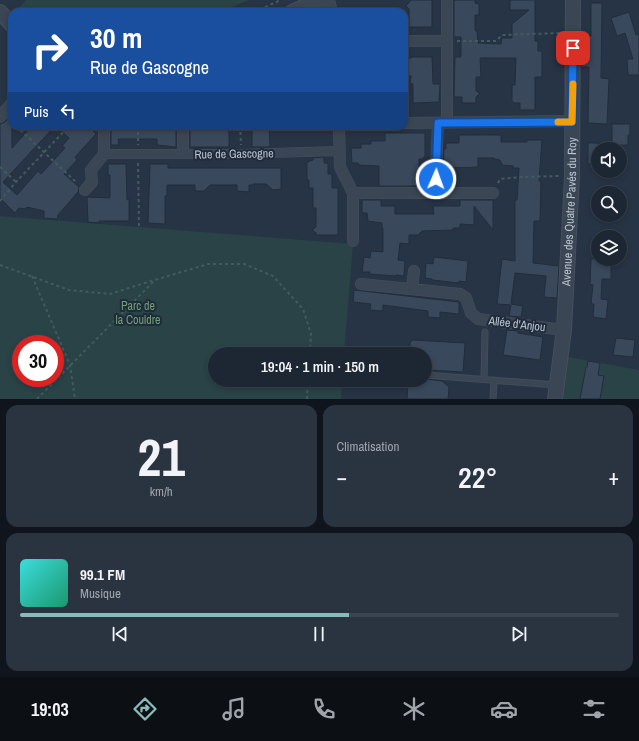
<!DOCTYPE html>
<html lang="fr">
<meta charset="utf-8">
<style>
body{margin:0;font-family:"Archivo Narrow",sans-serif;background:#2a3340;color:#f1f3f6;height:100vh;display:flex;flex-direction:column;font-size:15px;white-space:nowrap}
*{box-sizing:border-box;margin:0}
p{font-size:13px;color:#a0a5ac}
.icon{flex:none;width:22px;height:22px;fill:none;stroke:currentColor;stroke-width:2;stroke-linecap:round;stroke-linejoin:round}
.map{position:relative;height:399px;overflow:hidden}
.panel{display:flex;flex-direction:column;gap:6px;padding:6px;background:#10151d;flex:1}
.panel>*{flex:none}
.banner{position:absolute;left:8px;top:8px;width:400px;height:122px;border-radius:12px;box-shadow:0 2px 6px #0003,0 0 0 1px #3b444f;background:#1a4fa0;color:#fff;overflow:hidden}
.buttons{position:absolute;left:591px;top:142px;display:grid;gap:8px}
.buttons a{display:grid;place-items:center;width:36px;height:36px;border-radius:50%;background:#1d2734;box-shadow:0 2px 6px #0003,0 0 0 1px #3b444f;font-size:20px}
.speed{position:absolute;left:12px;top:335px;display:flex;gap:8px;font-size:20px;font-weight:700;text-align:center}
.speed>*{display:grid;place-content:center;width:52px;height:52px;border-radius:50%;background:#1d2734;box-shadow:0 2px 6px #0003,0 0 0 1px #3b444f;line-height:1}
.speed .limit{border:6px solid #d22;background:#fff;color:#111}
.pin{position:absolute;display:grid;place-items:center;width:34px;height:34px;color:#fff;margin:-17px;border-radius:8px;box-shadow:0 2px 6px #0006}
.me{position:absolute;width:44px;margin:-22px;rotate:2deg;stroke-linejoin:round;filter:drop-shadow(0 0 3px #0008)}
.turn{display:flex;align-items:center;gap:14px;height:84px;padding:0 16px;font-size:18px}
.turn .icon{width:52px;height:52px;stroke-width:2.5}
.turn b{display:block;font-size:28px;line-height:34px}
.then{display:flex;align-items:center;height:38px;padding:0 16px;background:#0003;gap:8px;font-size:15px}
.big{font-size:30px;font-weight:600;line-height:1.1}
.panel .tile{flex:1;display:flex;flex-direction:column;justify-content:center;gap:6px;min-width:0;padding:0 14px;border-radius:12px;background:#2a3340}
.panel .dial{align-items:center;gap:0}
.dial b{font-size:52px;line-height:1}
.song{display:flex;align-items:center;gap:12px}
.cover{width:48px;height:48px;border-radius:6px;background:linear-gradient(135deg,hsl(180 70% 55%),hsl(160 70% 35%))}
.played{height:4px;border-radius:2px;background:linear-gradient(90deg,#8bbbb9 55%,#3b444f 55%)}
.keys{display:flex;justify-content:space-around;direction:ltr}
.heat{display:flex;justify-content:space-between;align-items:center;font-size:22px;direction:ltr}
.panel .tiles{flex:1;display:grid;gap:6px;grid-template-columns:1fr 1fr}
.tile:last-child{grid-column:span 2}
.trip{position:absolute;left:208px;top:347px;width:224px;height:40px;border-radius:20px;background:#1d2734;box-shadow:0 2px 6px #0003,0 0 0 1px #3b444f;font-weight:600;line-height:40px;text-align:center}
.tabs{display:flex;height:64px;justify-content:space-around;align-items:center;background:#0c1015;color:#a0a5ac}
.tabs .icon{width:28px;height:28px}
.tabs .current{color:#8bbbb9}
.tabs b{font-size:18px;color:#f1f3f6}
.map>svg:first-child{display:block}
.green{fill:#294346;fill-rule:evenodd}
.building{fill:#39495b;stroke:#222d3c}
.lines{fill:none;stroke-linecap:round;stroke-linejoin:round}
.service-casing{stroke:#454f5e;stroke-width:7}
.pedestrian-casing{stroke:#454f5e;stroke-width:10}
.minor-casing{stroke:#454f5e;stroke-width:12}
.tertiary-casing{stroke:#454f5e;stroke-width:16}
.path{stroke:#425c5d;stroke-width:2;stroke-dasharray:3 3;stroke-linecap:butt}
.service{stroke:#3b4654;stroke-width:5.5}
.pedestrian{stroke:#3b4654;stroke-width:9}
.minor{stroke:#3b4654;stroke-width:11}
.tertiary{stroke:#3b4654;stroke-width:14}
.route-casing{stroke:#114b97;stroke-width:10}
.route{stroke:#1a73e8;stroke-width:7}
.slow{stroke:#f59e0b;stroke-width:7}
.labels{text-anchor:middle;stroke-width:4;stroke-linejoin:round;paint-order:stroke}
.street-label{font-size:12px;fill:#b9c2ce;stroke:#202b3a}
.park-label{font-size:12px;fill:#709f79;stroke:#202b3a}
</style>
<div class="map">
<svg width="639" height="399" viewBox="0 0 639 399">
<rect width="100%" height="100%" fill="#273445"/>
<path class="green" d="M26,0H249L220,12H23L19,8Z
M0,216L353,244L344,354H215V380H342L341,399H0ZM21,344H55V378H21Z
M568,357L639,370V399H562Z"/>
<path class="building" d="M411,0H432V27H409V9L406,6Z
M454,0H475V3L479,4V15H475V30L477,32L478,43L501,44L502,38H512V24L529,10H510V0H535V41H538V51H542V77H535V110H520V103H514L512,101V85H515L516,58H480L481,77H476V91L480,93L476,97V103H462V97H454L455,57H461V37H454Z
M591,3H602L601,78L609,79L607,124L588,123L589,67H581V35L591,36Z
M629,12L636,35L639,34V75H628L627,59H633L625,33L617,36L611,18Z
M412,57H432L433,84H440L439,102L413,103V84H410L411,76H408V59Z
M12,114V148L32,126H55L3,182L17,195L38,171L41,174L65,148L62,146L69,138L56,126H88L96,134L75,157L77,160L64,174L79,187L78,192L58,215L57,219L44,218V211L27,207L25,209L19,208L15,213L0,198V124L5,122Z
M612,124H630V135H628V145H612Z
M149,126H176V147L157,145V139H118L119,145H111V128H149Z
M190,126H229V147H190Z
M252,126H269L270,147H252Z
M385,133H425V157H424L423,159H419V186H379V166L359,165L358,163H352L351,148H361V144H371V141H385Z
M459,135H501V142H527V140H542L539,181H541L540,221H534L533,263L559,266L557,298L544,297L546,276L515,273L511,304L523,306L521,317L509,316L511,305L497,304L502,259L515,261V200H517L519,168H513V166L502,165L500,160L495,159L494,158H478V167L447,168L446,166H443L444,149H446V143H459Z
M588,143H598V164H588Z
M324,157V163H328V174H332V188H338V235H316V233L312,230L316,227V208H313V188H309V180H307V162L313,160V158Z
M108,164H126L127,200L129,199V221H99V223L88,222L87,197L110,198V175H108Z
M150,164H168V168H281V189L273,190L266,184H253V185H249V192L237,191V185H210L204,191H195V185H167V196H165V224L148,223Z
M362,200H381V206H395V214H434L433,206H460V200H493V230L474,206V225L460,224V228H453V230L422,231L418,235H409V244L400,243L398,260L405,261L404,276L396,275V276L369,274L370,272H362L364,257L370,258L371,251L383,252V228H382V223L368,221L367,213H362Z
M434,257L468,261L466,282L459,281V283L432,280V279L425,278L426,263L433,264Z
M591,259H611V279H602L601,299L608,300L606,319L593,317L594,304H591L593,285L590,284Z
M354,290L459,302V314L440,312V318L428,317V311L383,305V311L370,310L371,304L353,302Z
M507,330L518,331V333L543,337L540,360L503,355Z
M616,338L635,340L633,357L613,355Z
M413,340L465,343L463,372L430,370L432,371H425V354H410V343Z
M588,361L600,363L598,375L604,376L600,399H580L586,367H587Z
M425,379L442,381L449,387L448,399H407L408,382L425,383Z"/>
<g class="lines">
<defs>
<path id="service" d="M425,375L557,385
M484,379L485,332
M493,399L494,380"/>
<path id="pedestrian" d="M104,154H241L339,151"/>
<path id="minor" d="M329,0L332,12
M447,0V41
M404,41H447V122
M0,117L12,103
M404,123L572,121
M183,126V147
M339,126L340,167L353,193V241
M85,190L92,182L91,170L104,154V126
M353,193H493
M435,193L438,123
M361,284L460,294L466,298L471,313L478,319L564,330
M412,289L414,271"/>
<g id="tertiary">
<path d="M0,12L12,25"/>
<path d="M292,12L319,0"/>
<path id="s1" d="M555,399L564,330L572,176L573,0"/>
</g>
</defs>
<use href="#service" class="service-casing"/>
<use href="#pedestrian" class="pedestrian-casing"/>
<use href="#minor" class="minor-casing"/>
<use href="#tertiary" class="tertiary-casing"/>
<path class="path" d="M254,12L281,0
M457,41H496L502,35L560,33
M16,126L77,183
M138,126V145
M240,126L241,145
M138,163L139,226
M0,167L16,182
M498,183L500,179L523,177L559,176
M0,201L16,182L69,126
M0,265L69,290L110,294L154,280
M32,276L70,365L75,399
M37,399L155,280L208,264H244L273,276L303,309L311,334L310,354
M307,399L308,380"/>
<use href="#service" class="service"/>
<use href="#pedestrian" class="pedestrian"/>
<use href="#minor" class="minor"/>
<use href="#tertiary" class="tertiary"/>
</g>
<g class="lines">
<defs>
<path id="route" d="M436,179L438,123L572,122L573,48"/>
</defs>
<use href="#route" class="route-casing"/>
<use href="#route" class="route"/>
<path class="slow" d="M558,122H572L573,84"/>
</g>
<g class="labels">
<g class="street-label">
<text transform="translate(234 154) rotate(-1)" y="4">Rue de Gascogne</text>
<text dy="4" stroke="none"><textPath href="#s1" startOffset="188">Avenue des Quatre Pavés du Roy</textPath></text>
<text transform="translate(517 324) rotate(7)" y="4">Allée d'Anjou</text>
</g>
<g class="park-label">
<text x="138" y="310">Parc de<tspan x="138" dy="14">la Couldre</tspan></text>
</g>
</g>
</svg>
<div class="buttons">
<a><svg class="icon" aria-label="sound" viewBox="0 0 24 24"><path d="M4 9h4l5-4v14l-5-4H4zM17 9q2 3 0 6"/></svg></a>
<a><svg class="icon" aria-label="search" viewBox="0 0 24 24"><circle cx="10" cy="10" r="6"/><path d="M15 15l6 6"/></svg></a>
<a><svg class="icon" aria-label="layers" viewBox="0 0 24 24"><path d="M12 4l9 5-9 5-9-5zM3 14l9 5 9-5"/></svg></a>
</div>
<div class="speed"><div class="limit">30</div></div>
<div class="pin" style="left:573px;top:48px;background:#d93025"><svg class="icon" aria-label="arrive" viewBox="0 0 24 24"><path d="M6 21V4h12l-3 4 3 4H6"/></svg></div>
<svg class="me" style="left:436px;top:179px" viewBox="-20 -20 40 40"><circle r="17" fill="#1a73e8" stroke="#fff" stroke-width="3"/><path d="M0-11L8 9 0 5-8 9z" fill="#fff"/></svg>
<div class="trip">19:04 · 1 min · 150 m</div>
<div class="banner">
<div class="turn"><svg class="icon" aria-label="right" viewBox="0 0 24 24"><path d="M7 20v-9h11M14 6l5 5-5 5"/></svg><div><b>30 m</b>Rue de Gascogne</div></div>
<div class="then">Puis<svg class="icon" aria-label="left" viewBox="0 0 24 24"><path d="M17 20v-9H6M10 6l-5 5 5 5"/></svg></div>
</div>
</div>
<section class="panel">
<div class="tiles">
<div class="tile dial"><b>21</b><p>km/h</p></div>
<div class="tile"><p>Climatisation</p>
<div class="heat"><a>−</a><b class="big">22°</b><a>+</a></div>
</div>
<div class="tile">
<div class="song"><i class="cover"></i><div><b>99.1 FM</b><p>Musique</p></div></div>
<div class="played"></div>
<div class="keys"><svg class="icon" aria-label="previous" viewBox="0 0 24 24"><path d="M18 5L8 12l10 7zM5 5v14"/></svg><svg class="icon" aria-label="pause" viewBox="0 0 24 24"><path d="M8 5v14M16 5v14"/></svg><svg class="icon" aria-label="next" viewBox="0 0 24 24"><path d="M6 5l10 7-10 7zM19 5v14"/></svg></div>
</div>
</div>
</section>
<nav class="tabs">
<b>19:03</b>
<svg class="icon current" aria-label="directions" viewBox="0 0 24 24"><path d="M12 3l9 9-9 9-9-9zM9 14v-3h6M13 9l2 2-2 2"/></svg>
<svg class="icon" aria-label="music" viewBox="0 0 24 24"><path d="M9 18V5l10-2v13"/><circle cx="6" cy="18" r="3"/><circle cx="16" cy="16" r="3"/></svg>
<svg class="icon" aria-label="phone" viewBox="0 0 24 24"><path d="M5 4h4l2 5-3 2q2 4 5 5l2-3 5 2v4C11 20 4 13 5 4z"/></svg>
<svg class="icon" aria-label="climate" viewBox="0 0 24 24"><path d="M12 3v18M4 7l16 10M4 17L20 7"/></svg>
<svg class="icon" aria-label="car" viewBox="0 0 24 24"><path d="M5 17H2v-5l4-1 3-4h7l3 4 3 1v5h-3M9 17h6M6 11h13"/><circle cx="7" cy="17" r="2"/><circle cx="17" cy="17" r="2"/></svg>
<svg class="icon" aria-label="filters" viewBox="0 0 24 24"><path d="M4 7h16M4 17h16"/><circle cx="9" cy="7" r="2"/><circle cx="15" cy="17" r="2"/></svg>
</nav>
